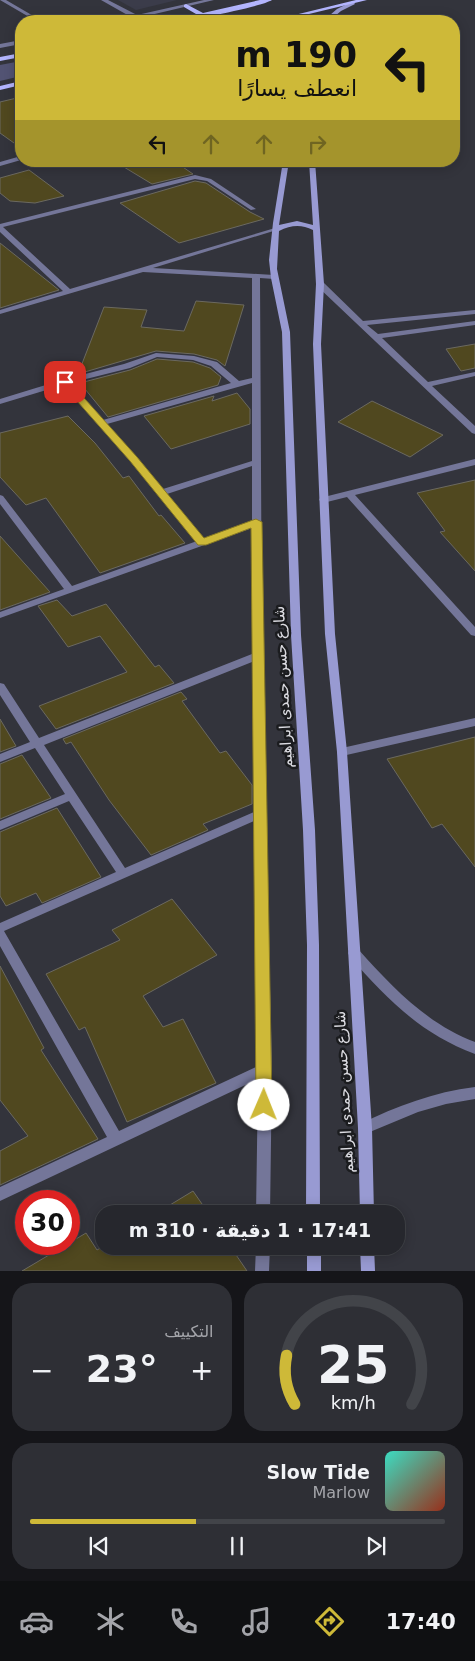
<!DOCTYPE html>
<html lang="ar">
<meta charset="utf-8">
<style>
body{margin:0;font-family:"DejaVu Sans",Cairo,sans-serif;background:#2e2f35;color:#f1f3f6;direction:rtl;height:100vh;display:flex;flex-direction:column;font-size:19px;white-space:nowrap}
*{box-sizing:border-box;margin:0}
p{font-size:16px;color:#a4a5aa}
.icon{flex:none;width:28px;height:28px;fill:none;stroke:currentColor;stroke-width:2;stroke-linecap:round;stroke-linejoin:round}
.map{position:relative;height:1271px;overflow:hidden;direction:ltr}
.sheet{display:flex;flex-direction:column;gap:12px;padding:12px;background:#151519;flex:1}
.sheet>*{flex:none}
.hud{position:absolute;left:15px;top:15px;width:445px;height:152px;border-radius:20px;box-shadow:0 2px 12px #0003,0 0 0 1px #424449;direction:rtl;background:#ceb938;color:#111;overflow:hidden}
.speed{position:absolute;left:15px;top:1190px;display:flex;gap:10px;font-size:25px;font-weight:700;text-align:center}
.speed>*{display:grid;place-content:center;width:65px;height:65px;border-radius:50%;background:#26272d;box-shadow:0 2px 12px #0003,0 0 0 1px #424449;line-height:1}
.speed .limit{border:8px solid #d22;background:#fff;color:#111}
.pin{position:absolute;display:grid;place-items:center;width:42px;height:42px;color:#fff;margin:-21px;border-radius:10px;box-shadow:0 2px 8px #0006}
.me{position:absolute;width:55px;margin:-28px;rotate:1deg;stroke-linejoin:round;filter:drop-shadow(0 0 4px #0008)}
.turn{display:flex;align-items:center;gap:18px;height:105px;padding:0 20px;font-size:22px}
.turn .icon{width:65px;height:65px;stroke-width:2.5}
.turn b{display:block;font-size:35px;line-height:42px}
.lanes{display:flex;align-items:center;height:48px;padding:0 20px;background:#0003;justify-content:center;gap:25px;direction:ltr}
.lanes .off{opacity:.35}
.big{font-size:38px;font-weight:700;line-height:1.1}
.sheet .widget{flex:1;display:flex;flex-direction:column;justify-content:center;gap:8px;min-width:0;padding:0 18px;border-radius:20px;background:#2e2f35}
.sheet .dial{align-items:center;gap:0}
.dial svg{height:130px;overflow:visible;fill:none;stroke:#424449;stroke-width:7;stroke-linecap:round;text-anchor:middle}
.dial text{fill:#f1f3f6;stroke:none}
.song{display:flex;align-items:center;gap:15px}
.cover{width:60px;height:60px;border-radius:8px;background:linear-gradient(135deg,hsl(170 70% 55%),hsl(10 70% 35%))}
.played{height:5px;border-radius:2px;background:linear-gradient(90deg,#ceb938 40%,#424449 40%)}
.keys{display:flex;justify-content:space-around;direction:ltr}
.heat{display:flex;justify-content:space-between;align-items:center;font-size:28px;direction:ltr}
.sheet .tiles{flex:1;display:grid;gap:12px;grid-template-columns:1fr 1fr}
.widget:last-child{grid-column:span 2}
.trip{position:absolute;left:95px;top:1205px;width:310px;height:50px;border-radius:20px;background:#26272d;box-shadow:0 2px 12px #0003,0 0 0 1px #424449;font-weight:700;line-height:50px;text-align:center;direction:rtl}
.tabs{display:flex;height:80px;justify-content:space-around;align-items:center;background:#0f1012;color:#a4a5aa}
.tabs .icon{width:35px;height:35px}
.tabs .current{color:#ceb938}
.tabs b{font-size:22px;color:#f1f3f6}
.map>svg:first-child{display:block}
.built{fill:#3b3c4a}
.green{fill:#525373}
.building{fill:#50481f;stroke:#6b6960}
.lines{fill:none;stroke-linecap:round;stroke-linejoin:round}
.minor{fill:#747699;fill-rule:evenodd}
.secondary{fill:#989ad2;fill-rule:evenodd}
.primary{fill:#b3b5fe;fill-rule:evenodd}
.route{fill:#ceb938;stroke:#867824}
.labels{text-anchor:middle;stroke-width:5;stroke-linejoin:round;paint-order:stroke}
.street-label{font-size:15px;fill:#dcdce2;stroke:#1b1c1f}
</style>
<div class="map">
<svg width="475" height="1271" viewBox="0 0 475 1271">
<rect width="100%" height="100%" fill="#33343c"/>
<path class="built" d="M118,0H177L136,10Z"/>
<path class="green" d="M21,61V76L0,81V65Z"/>
<path class="building" d="M21,97V148L0,133V102Z
M114,161H174L193,174L152,184Z
M29,170L64,196L35,203L10,201L0,193V178Z
M195,181L206,183L250,212L264,219L179,243L120,203Z
M0,243L59,290L0,308Z
M196,301L244,305L225,366L217,360L194,354L156,351L78,374L104,307L147,310L141,327L184,331Z
M475,344V368L461,371L446,349Z
M157,359L193,362L210,368L221,377L218,385L108,417L80,383L130,370Z
M237,393L250,409V424L171,449L144,416L214,396L212,401Z
M372,401L443,435L410,457L338,422Z
M68,416L95,443L123,478L129,476L159,516L161,515L185,543L100,573L46,498L26,505L0,477V433Z
M475,480V571L440,532L445,531L417,493Z
M0,536L50,592L0,610Z
M57,600L72,616L106,604L155,667L159,665L174,683L56,729L39,706L127,672L100,636L68,647L38,606Z
M181,692L187,699L182,701L220,753L226,751L252,785V804L203,824L208,830L151,855L109,800L71,742L66,744L63,739Z
M0,719L16,746L0,752Z
M475,737V867L442,824L432,828L387,759Z
M22,755L51,798L0,819V764Z
M57,808L101,877L42,903L36,893L6,906L0,896V832Z
M172,899L217,955L143,996L163,1027L183,1019L216,1083L127,1122L85,1027L79,1030L46,974L120,940L112,930Z
M0,966L44,1048L41,1050L98,1139L0,1185V1151L28,1136L0,1100Z
M193,1191L209,1214H168L165,1208Z
M86,1233L97,1250L104,1246H230L247,1271H22Z"/>
<g class="lines">
<path class="minor" d="M0,0H6L42,21H36Z
M101,0H108L137,15L204,0H214L125,21H116L131,17Z
M21,40V44L0,48V44Z
M21,156V160L0,166V162Z
M195,175L211,179L256,209L251,210L207,181L195,179L3,227L70,289L275,228L280,229L153,268L274,275L278,277L274,279L260,278L262,656L272,1069L270,1214H256L258,1079L0,1201V1187L107,1137L0,946V923L116,872L69,801L0,830V821L65,794L35,748L0,762V754L30,742L0,695V683L4,684L39,738L252,654V528L0,618V612L64,589L0,504V495L3,496L72,586L197,541L130,461L63,385L0,404V399L62,380L124,364L156,353L194,356L217,362L239,381L252,378V278L143,272L0,314V310L63,291L0,232V224ZM157,357L193,360L211,366L231,383L103,420L70,383L130,368ZM252,383V461L163,489L107,424ZM252,466V522L204,539L167,494ZM252,662L254,812L125,868L44,745ZM254,821L258,1066L119,1131L4,931Z
M317,282H323L363,321L475,310V314L367,325L378,334L475,321V325L382,338L428,382L475,372V376L432,386L475,426V434L472,433L317,286Z
M475,459V465L355,495L475,627V636L471,635L347,497L323,503L319,500L320,498Z
M475,718V726L342,756L338,755L337,752L338,749L342,748Z
M354,948L358,949C392,987 427,1024 475,1042V1054C421,1034 387,999 350,957L348,953L350,949Z
M475,1087V1099L446,1104L418,1112L365,1134L360,1132L358,1128L360,1124C397,1106 434,1092 475,1087Z
M256,1246H270L269,1271H255Z"/>
<path class="secondary" d="M353,1L355,4L341,11L329,21H323L337,9Z
M283,161H289L279,225L297,221L313,225L309,161H315L324,284L321,344L335,634L347,752L372,1128L374,1214H360L358,1128L337,752L325,634L313,344L316,284L313,230C301,224 291,225 279,231L277,269L290,332L301,635L315,830L319,945L320,1214H306L307,945L303,830L291,635L282,332L271,278L269,260L273,223Z
M307,1246H321V1271H307Z
M360,1246H374L375,1271H361Z"/>
<path class="primary" d="M260,0H272C261,7 184,22 171,21L196,14L184,7V5L186,4L203,13Z
M356,0H367L280,21H270Z
M21,53V57L0,61V57Z
M21,81V85L0,90V86Z"/>
</g>
<path class="route" d="M65,379L68,380L137,457L204,538L253,520L256,519L262,522L272,1105L270,1110L264,1112L259,1110L256,1105L251,528L206,545H198L130,461L62,384V380Z"/>
<g class="labels">
<g class="street-label">
<text transform="translate(283 687) rotate(-93)" y="5">شارع حسن حمدى ابراهيم</text>
<text transform="translate(344 1092) rotate(-93)" y="5">شارع حسن حمدى ابراهيم</text>
</g>
</g>
</svg>
<div class="speed"><div class="limit">30</div></div>
<div class="pin" style="left:65px;top:382px;background:#d93025"><svg class="icon" aria-label="arrive" viewBox="0 0 24 24"><path d="M6 21V4h12l-3 4 3 4H6"/></svg></div>
<svg class="me" style="left:264px;top:1105px" viewBox="-20 -20 40 40"><circle r="19" fill="#fff"/><path d="M0-13L10 11 0 6-10 11z" fill="#ceb938"/></svg>
<div class="trip">17:41 · 1 دقيقة · 310 m</div>
<div class="hud">
<div class="turn"><svg class="icon" aria-label="left" viewBox="0 0 24 24"><path d="M17 20v-9H6M10 6l-5 5 5 5"/></svg><div><b>190 m</b>انعطف يسارًا</div></div>
<div class="lanes"><svg class="icon" aria-label="left" viewBox="0 0 24 24"><path d="M17 20v-9H6M10 6l-5 5 5 5"/></svg><svg class="icon off" aria-label="ahead" viewBox="0 0 24 24"><path d="M12 20V5M6 11l6-6 6 6"/></svg><svg class="icon off" aria-label="ahead" viewBox="0 0 24 24"><path d="M12 20V5M6 11l6-6 6 6"/></svg><svg class="icon off" aria-label="right" viewBox="0 0 24 24"><path d="M7 20v-9h11M14 6l5 5-5 5"/></svg></div>
</div>
</div>
<section class="sheet">
<div class="tiles">
<div class="widget dial"><svg viewBox="0 0 100 80">
<path d="M14 69A42 42 0 1 1 86 69"/>
<path d="M14 69A42 42 0 0 1 9 39" stroke="#ceb938"/>
<text x="50" y="56" font-size="32" font-weight="700">25</text>
<text x="50" y="72" font-size="11">km/h</text>
</svg></div>
<div class="widget"><p>التكييف</p>
<div class="heat"><a>−</a><b class="big">23°</b><a>+</a></div>
</div>
<div class="widget">
<div class="song"><i class="cover"></i><div><b>Slow Tide</b><p>Marlow</p></div></div>
<div class="played"></div>
<div class="keys"><svg class="icon" aria-label="previous" viewBox="0 0 24 24"><path d="M18 5L8 12l10 7zM5 5v14"/></svg><svg class="icon" aria-label="pause" viewBox="0 0 24 24"><path d="M8 5v14M16 5v14"/></svg><svg class="icon" aria-label="next" viewBox="0 0 24 24"><path d="M6 5l10 7-10 7zM19 5v14"/></svg></div>
</div>
</div>
</section>
<nav class="tabs">
<b>17:40</b>
<svg class="icon current" aria-label="directions" viewBox="0 0 24 24"><path d="M12 3l9 9-9 9-9-9zM9 14v-3h6M13 9l2 2-2 2"/></svg>
<svg class="icon" aria-label="music" viewBox="0 0 24 24"><path d="M9 18V5l10-2v13"/><circle cx="6" cy="18" r="3"/><circle cx="16" cy="16" r="3"/></svg>
<svg class="icon" aria-label="phone" viewBox="0 0 24 24"><path d="M5 4h4l2 5-3 2q2 4 5 5l2-3 5 2v4C11 20 4 13 5 4z"/></svg>
<svg class="icon" aria-label="climate" viewBox="0 0 24 24"><path d="M12 3v18M4 7l16 10M4 17L20 7"/></svg>
<svg class="icon" aria-label="car" viewBox="0 0 24 24"><path d="M5 17H2v-5l4-1 3-4h7l3 4 3 1v5h-3M9 17h6M6 11h13"/><circle cx="7" cy="17" r="2"/><circle cx="17" cy="17" r="2"/></svg>
</nav>
